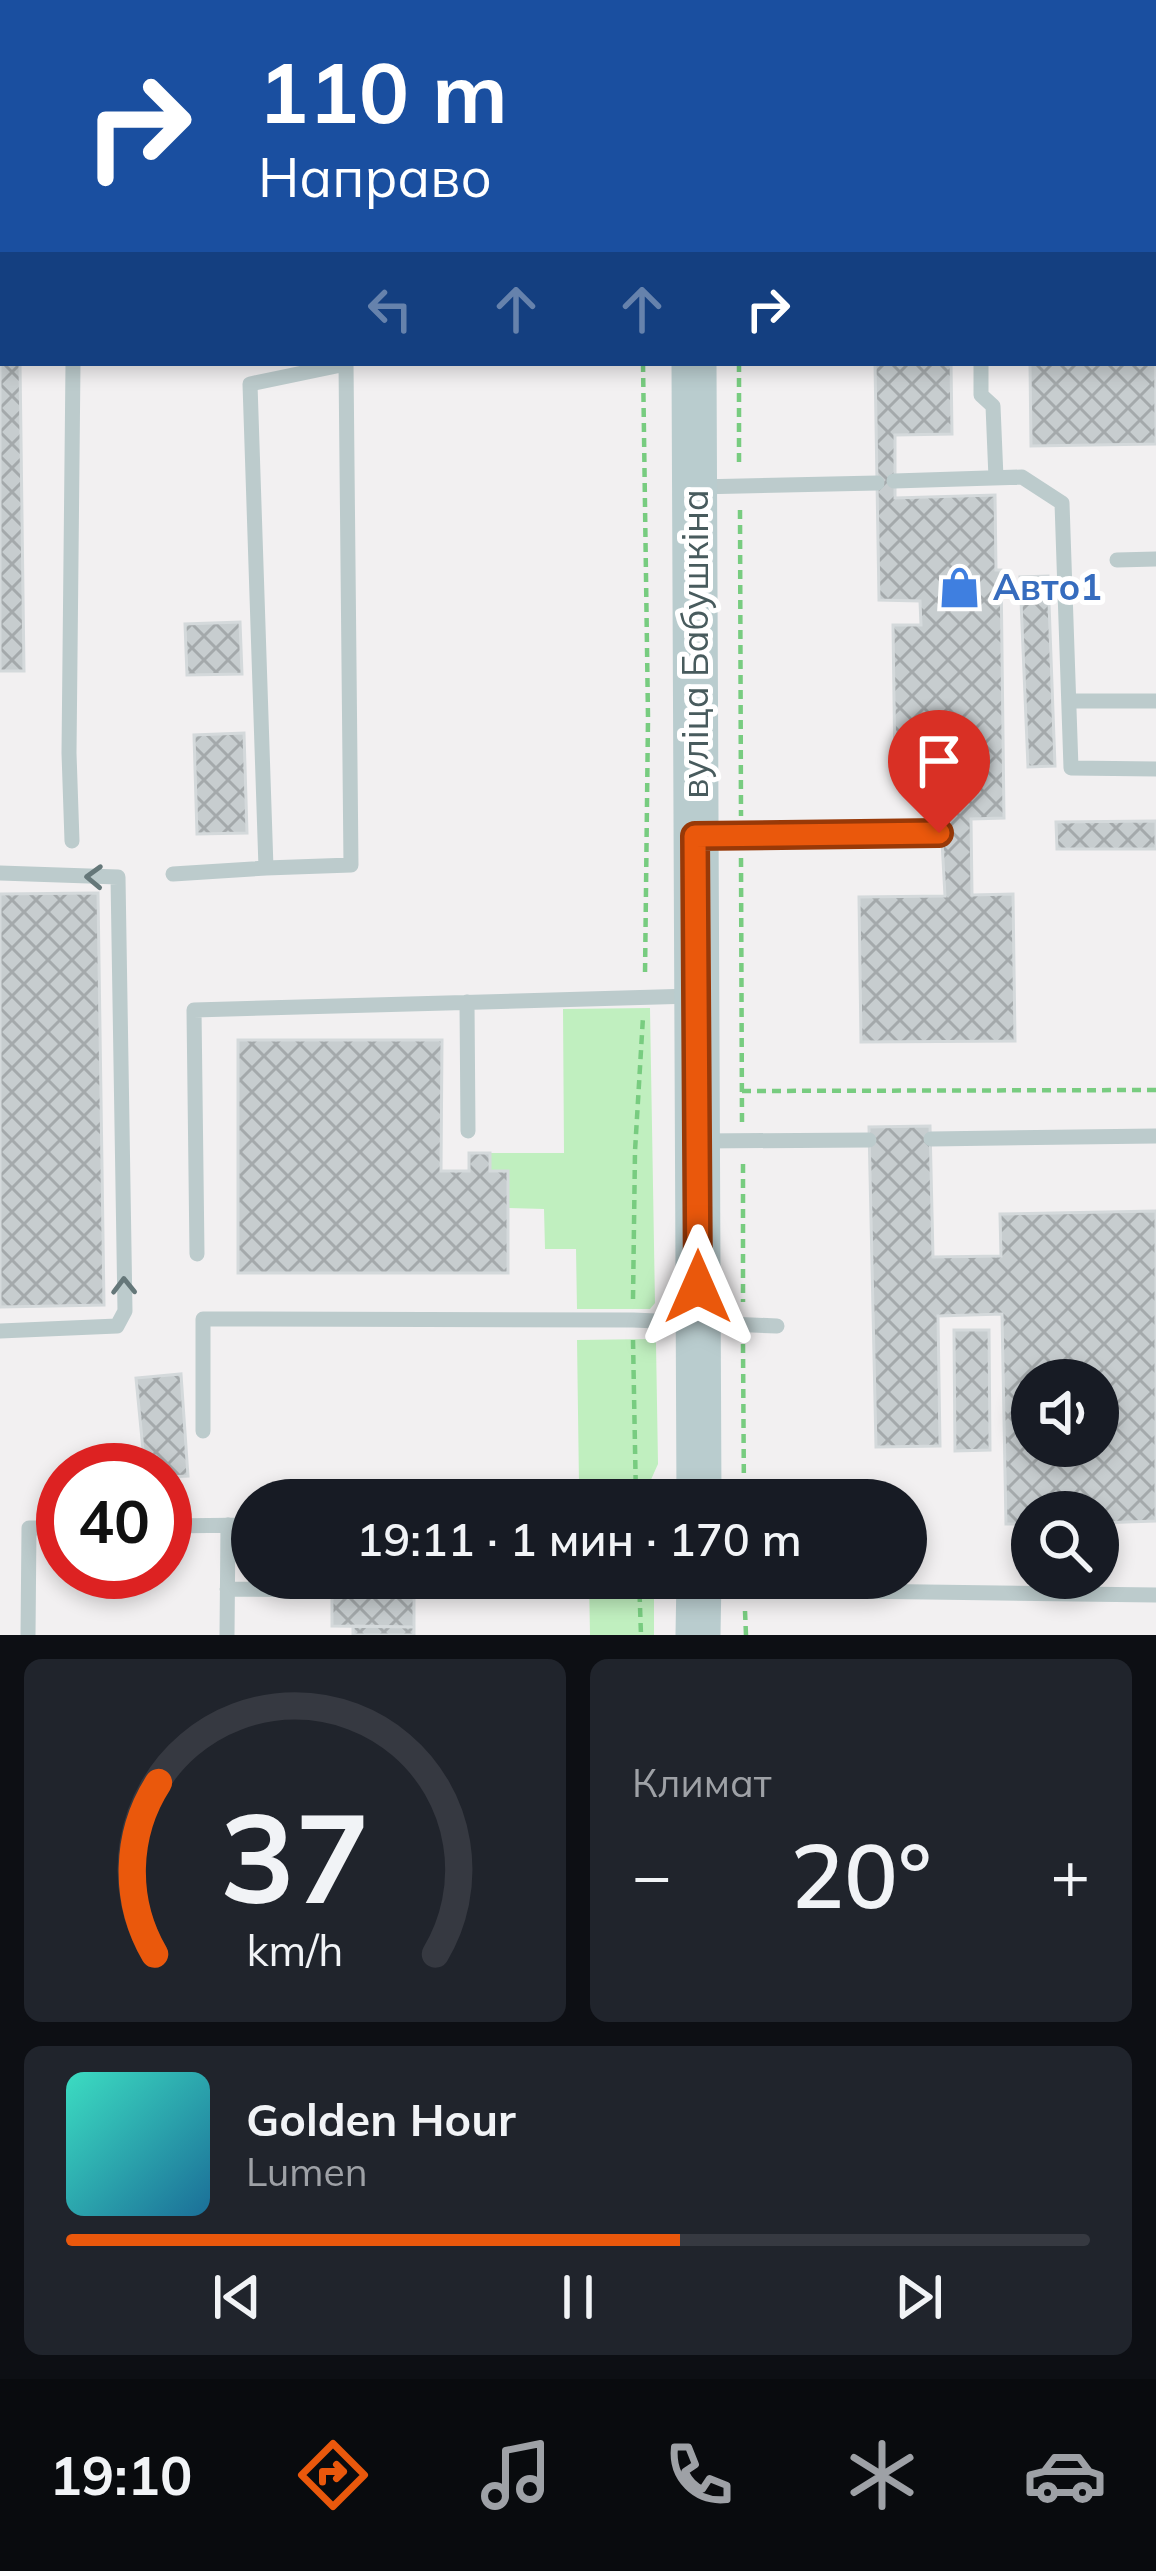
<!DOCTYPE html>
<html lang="ru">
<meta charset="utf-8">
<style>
body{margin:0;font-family:Mulish,sans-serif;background:#20242c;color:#f1f3f6;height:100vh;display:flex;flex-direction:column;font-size:45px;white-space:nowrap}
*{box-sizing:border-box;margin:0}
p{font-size:39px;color:#9ea1a6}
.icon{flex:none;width:66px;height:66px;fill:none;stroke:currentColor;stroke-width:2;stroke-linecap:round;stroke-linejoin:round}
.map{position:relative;height:1635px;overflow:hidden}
.drawer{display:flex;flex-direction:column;gap:24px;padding:24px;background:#0d0f14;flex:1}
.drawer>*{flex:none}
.hud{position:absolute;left:0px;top:0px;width:1158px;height:366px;box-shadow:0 6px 18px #0003;background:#1a4fa0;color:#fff;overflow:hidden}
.tools{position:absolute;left:1011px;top:1359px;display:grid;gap:24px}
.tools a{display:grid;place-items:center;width:108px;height:108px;border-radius:50%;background:#171b24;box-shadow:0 6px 18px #0003;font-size:60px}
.speed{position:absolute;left:36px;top:1443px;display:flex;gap:24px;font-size:60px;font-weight:700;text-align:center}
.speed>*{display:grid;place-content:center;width:156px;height:156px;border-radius:50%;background:#171b24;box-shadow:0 6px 18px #0003;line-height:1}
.speed .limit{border:18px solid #d22;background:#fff;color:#111}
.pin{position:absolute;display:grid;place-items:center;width:102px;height:102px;color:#fff;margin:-123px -51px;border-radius:50% 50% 50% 0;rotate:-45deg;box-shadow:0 0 12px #0007}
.pin .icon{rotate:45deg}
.me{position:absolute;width:132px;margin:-66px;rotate:0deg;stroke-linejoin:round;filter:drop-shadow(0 0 9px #0008)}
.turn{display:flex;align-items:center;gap:42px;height:252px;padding:0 60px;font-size:54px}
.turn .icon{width:156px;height:156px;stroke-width:2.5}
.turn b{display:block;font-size:84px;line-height:102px}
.lanes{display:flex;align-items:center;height:114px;padding:0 60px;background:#0003;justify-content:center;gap:60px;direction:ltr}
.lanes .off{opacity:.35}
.big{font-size:90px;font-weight:600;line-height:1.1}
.drawer .card{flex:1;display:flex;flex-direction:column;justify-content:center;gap:18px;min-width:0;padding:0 42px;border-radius:18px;background:#20242c}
.drawer .dial{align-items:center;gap:0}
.dial svg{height:312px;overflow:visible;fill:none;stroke:#363941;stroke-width:7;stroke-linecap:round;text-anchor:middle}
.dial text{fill:#f1f3f6;stroke:none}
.song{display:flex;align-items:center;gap:36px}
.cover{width:144px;height:144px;border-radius:18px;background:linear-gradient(135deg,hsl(170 70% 55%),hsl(200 70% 35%))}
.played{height:12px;border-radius:6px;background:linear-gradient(90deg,#ea580c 60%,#363941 60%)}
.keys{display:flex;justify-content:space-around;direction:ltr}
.heat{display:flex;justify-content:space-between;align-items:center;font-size:66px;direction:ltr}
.drawer .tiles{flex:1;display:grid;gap:24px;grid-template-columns:1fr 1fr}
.card:last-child{grid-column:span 2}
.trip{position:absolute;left:231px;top:1479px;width:696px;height:120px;border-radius:60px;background:#171b24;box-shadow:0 6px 18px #0003;font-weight:600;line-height:120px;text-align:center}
.menu{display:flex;height:192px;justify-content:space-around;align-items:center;background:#090b0e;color:#9ea1a6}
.menu .icon{width:84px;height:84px}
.menu .selected{color:#ea580c}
.menu b{font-size:54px;color:#f1f3f6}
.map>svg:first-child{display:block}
.green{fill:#c0efbf}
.building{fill:url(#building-cross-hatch);stroke:#d4d9db;stroke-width:3;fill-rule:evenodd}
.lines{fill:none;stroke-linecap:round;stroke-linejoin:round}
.path{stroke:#78cc80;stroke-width:4.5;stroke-dasharray:9 6;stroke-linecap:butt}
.lane{stroke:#bccbcc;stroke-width:15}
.street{stroke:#bccbcc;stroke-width:30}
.secondary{stroke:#b9ccce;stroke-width:45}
.oneway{stroke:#657779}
.route-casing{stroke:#983908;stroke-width:30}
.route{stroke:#ea580c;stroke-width:21}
.labels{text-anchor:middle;stroke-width:10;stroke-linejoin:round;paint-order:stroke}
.shop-label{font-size:36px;font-weight:bold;fill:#366cbe;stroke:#fff;text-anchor:start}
.street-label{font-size:36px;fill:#485b5d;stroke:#fff}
</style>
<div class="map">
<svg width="1156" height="1635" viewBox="0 0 1156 1635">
<defs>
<pattern id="building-cross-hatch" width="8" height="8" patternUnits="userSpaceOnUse" patternTransform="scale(3)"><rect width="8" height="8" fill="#c7cdcf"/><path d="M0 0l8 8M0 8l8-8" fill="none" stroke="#a4a9ab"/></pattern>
</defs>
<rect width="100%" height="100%" fill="#f2f0f1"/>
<path class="green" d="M650,1008L655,1303L650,1309H577L576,1249H545L544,1209L509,1208L508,1171H490V1153H564L563,1009Z
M652,1339L656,1343L658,1464L649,1484L628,1500H415L416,1494L511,1495L512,1486L579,1485L577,1340Z
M589,1578H654V1635H590Z"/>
<path class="building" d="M1155,129L1156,444L1031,446L1030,363H1155Z
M0,307L3,363H20L24,671H0Z
M875,363H951L952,434L895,435V498L995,495L996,570H1001L1004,818L971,819L972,895L1013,894L1015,1041L861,1042L859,897L945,896L939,786L920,787V771H895L893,625H921L920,601L879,600Z
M1048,576L1055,766L1028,767L1020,577Z
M240,622L242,674L187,675L185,624Z
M244,733L247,833L197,834L194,735Z
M1156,821V849H1057L1056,822Z
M98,893L104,1305L0,1307V894Z
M238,1040H442L441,1171H469V1153H490V1171H508V1273H238Z
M930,1126L933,1257L1001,1256L1000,1214L1156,1211V1521L1098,1523V1512H1032V1524H1006L1002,1314L938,1316L940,1446L876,1447L869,1127ZM1032,1380H1098V1446H1032Z
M954,1330H989L990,1450L955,1451Z
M181,1374L188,1476L165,1477V1470H145L136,1378Z
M333,1493L415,1494V1500H333Z
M332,1578H414V1627L332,1626Z
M353,1626L414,1627V1635H353Z"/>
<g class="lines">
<path class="path" d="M0,63H3
M0,141H3
M643,363L648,718L645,975
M739,363V462
M740,510L741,816
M741,858L742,1122
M742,1091L1156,1090
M743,1164V1302
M633,1299L635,1151L643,1017
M633,1340L636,1500
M743,1344L744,1500
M639,1578L641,1635
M745,1611L746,1635"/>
<path class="lane" d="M1155,39H1156
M0,225H3
M346,363L351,865L266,868L250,384L346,364
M981,363V395L993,406L996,478
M894,481L1022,477L1062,503L1071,768L1156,769
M697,487L877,483
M1117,560L1156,559
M1070,701H1156
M698,836L939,833
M72,841L69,753L73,363
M0,873L118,877L125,1311L117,1326L0,1331
M173,874L266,868
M467,1002L468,1131
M931,1139L1156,1136
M700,1141L869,1140
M197,1254L194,1010L693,996
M203,1431V1319L633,1320L777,1326
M165,1526L252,1525
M227,1589L332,1590
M702,1589L1156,1595
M414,1590L453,1578
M28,1635L29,1528H63
M227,1635L228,1525"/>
<path class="street" d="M0,100H3"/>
<path class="secondary" d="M669,0V3
M711,0V3
M694,363L699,1500
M698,1635L699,1578"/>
</g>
<defs><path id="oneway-chevron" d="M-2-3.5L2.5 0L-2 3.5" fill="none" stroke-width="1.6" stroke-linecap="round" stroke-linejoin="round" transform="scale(3)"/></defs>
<g class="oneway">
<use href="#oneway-chevron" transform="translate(94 877) rotate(-178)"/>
<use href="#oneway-chevron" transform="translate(124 1286) rotate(-91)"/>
</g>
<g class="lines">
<defs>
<path id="route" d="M698,1287L695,836L939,833"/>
</defs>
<use href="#route" class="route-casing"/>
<use href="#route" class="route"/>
</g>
<defs>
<symbol id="shop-bare" viewBox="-9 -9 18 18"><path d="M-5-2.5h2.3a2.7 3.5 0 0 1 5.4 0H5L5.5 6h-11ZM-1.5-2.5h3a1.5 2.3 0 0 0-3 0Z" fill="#3f7fe0" stroke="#fff" stroke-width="2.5" paint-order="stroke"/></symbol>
</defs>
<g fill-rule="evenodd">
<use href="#shop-bare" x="930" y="558" width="59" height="59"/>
</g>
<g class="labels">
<g class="shop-label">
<text x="993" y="600">Авто1</text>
</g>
<g class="street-label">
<text transform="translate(695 644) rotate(-90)" y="13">вуліца Бабушкіна</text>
</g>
</g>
</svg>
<div class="tools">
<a><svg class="icon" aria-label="sound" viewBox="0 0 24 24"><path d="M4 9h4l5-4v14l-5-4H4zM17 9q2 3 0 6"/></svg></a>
<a><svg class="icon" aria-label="search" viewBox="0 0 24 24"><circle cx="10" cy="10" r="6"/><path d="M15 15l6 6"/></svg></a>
</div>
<div class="speed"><div class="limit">40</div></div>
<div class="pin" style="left:939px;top:833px;background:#d93025"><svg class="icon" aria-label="arrive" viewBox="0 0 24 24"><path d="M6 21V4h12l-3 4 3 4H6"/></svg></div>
<svg class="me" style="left:698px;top:1287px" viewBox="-20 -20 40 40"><path d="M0-17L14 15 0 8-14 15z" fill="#ea580c" stroke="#fff" stroke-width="4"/></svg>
<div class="trip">19:11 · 1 мин · 170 m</div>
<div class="hud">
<div class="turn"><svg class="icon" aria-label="right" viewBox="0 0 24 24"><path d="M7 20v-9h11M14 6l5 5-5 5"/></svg><div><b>110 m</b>Направо</div></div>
<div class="lanes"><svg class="icon off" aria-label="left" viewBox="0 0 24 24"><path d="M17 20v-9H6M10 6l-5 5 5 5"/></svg><svg class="icon off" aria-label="ahead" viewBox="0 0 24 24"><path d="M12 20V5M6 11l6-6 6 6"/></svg><svg class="icon off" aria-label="ahead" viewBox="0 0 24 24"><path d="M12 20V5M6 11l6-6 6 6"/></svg><svg class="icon" aria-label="right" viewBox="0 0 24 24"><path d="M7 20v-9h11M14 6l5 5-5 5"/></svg></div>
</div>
</div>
<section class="drawer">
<div class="tiles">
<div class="card dial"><svg viewBox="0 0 100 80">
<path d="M14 69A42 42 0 1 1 86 69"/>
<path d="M14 69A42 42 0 0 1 15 25" stroke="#ea580c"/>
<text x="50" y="56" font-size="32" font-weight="700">37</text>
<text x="50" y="72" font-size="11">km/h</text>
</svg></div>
<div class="card"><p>Климат</p>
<div class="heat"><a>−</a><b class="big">20°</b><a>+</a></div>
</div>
<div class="card">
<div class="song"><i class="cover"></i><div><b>Golden Hour</b><p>Lumen</p></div></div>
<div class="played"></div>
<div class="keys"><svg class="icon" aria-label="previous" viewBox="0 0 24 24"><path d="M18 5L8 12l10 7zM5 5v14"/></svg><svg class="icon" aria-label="pause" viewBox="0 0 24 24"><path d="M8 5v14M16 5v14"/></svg><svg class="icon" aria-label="next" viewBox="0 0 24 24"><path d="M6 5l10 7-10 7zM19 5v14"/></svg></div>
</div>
</div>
</section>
<nav class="menu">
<b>19:10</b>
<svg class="icon selected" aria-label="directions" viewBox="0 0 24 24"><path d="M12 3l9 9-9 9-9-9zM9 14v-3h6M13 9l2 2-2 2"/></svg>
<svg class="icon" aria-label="music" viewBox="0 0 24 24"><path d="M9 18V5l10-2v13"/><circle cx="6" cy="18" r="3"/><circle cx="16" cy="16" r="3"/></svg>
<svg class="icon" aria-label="phone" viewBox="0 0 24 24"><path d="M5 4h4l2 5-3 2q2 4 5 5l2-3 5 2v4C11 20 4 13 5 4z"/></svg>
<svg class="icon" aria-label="climate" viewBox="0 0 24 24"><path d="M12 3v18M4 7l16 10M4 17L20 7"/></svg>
<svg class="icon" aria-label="car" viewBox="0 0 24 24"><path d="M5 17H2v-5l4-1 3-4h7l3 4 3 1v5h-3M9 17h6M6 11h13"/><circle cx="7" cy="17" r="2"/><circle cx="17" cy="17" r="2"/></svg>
</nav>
